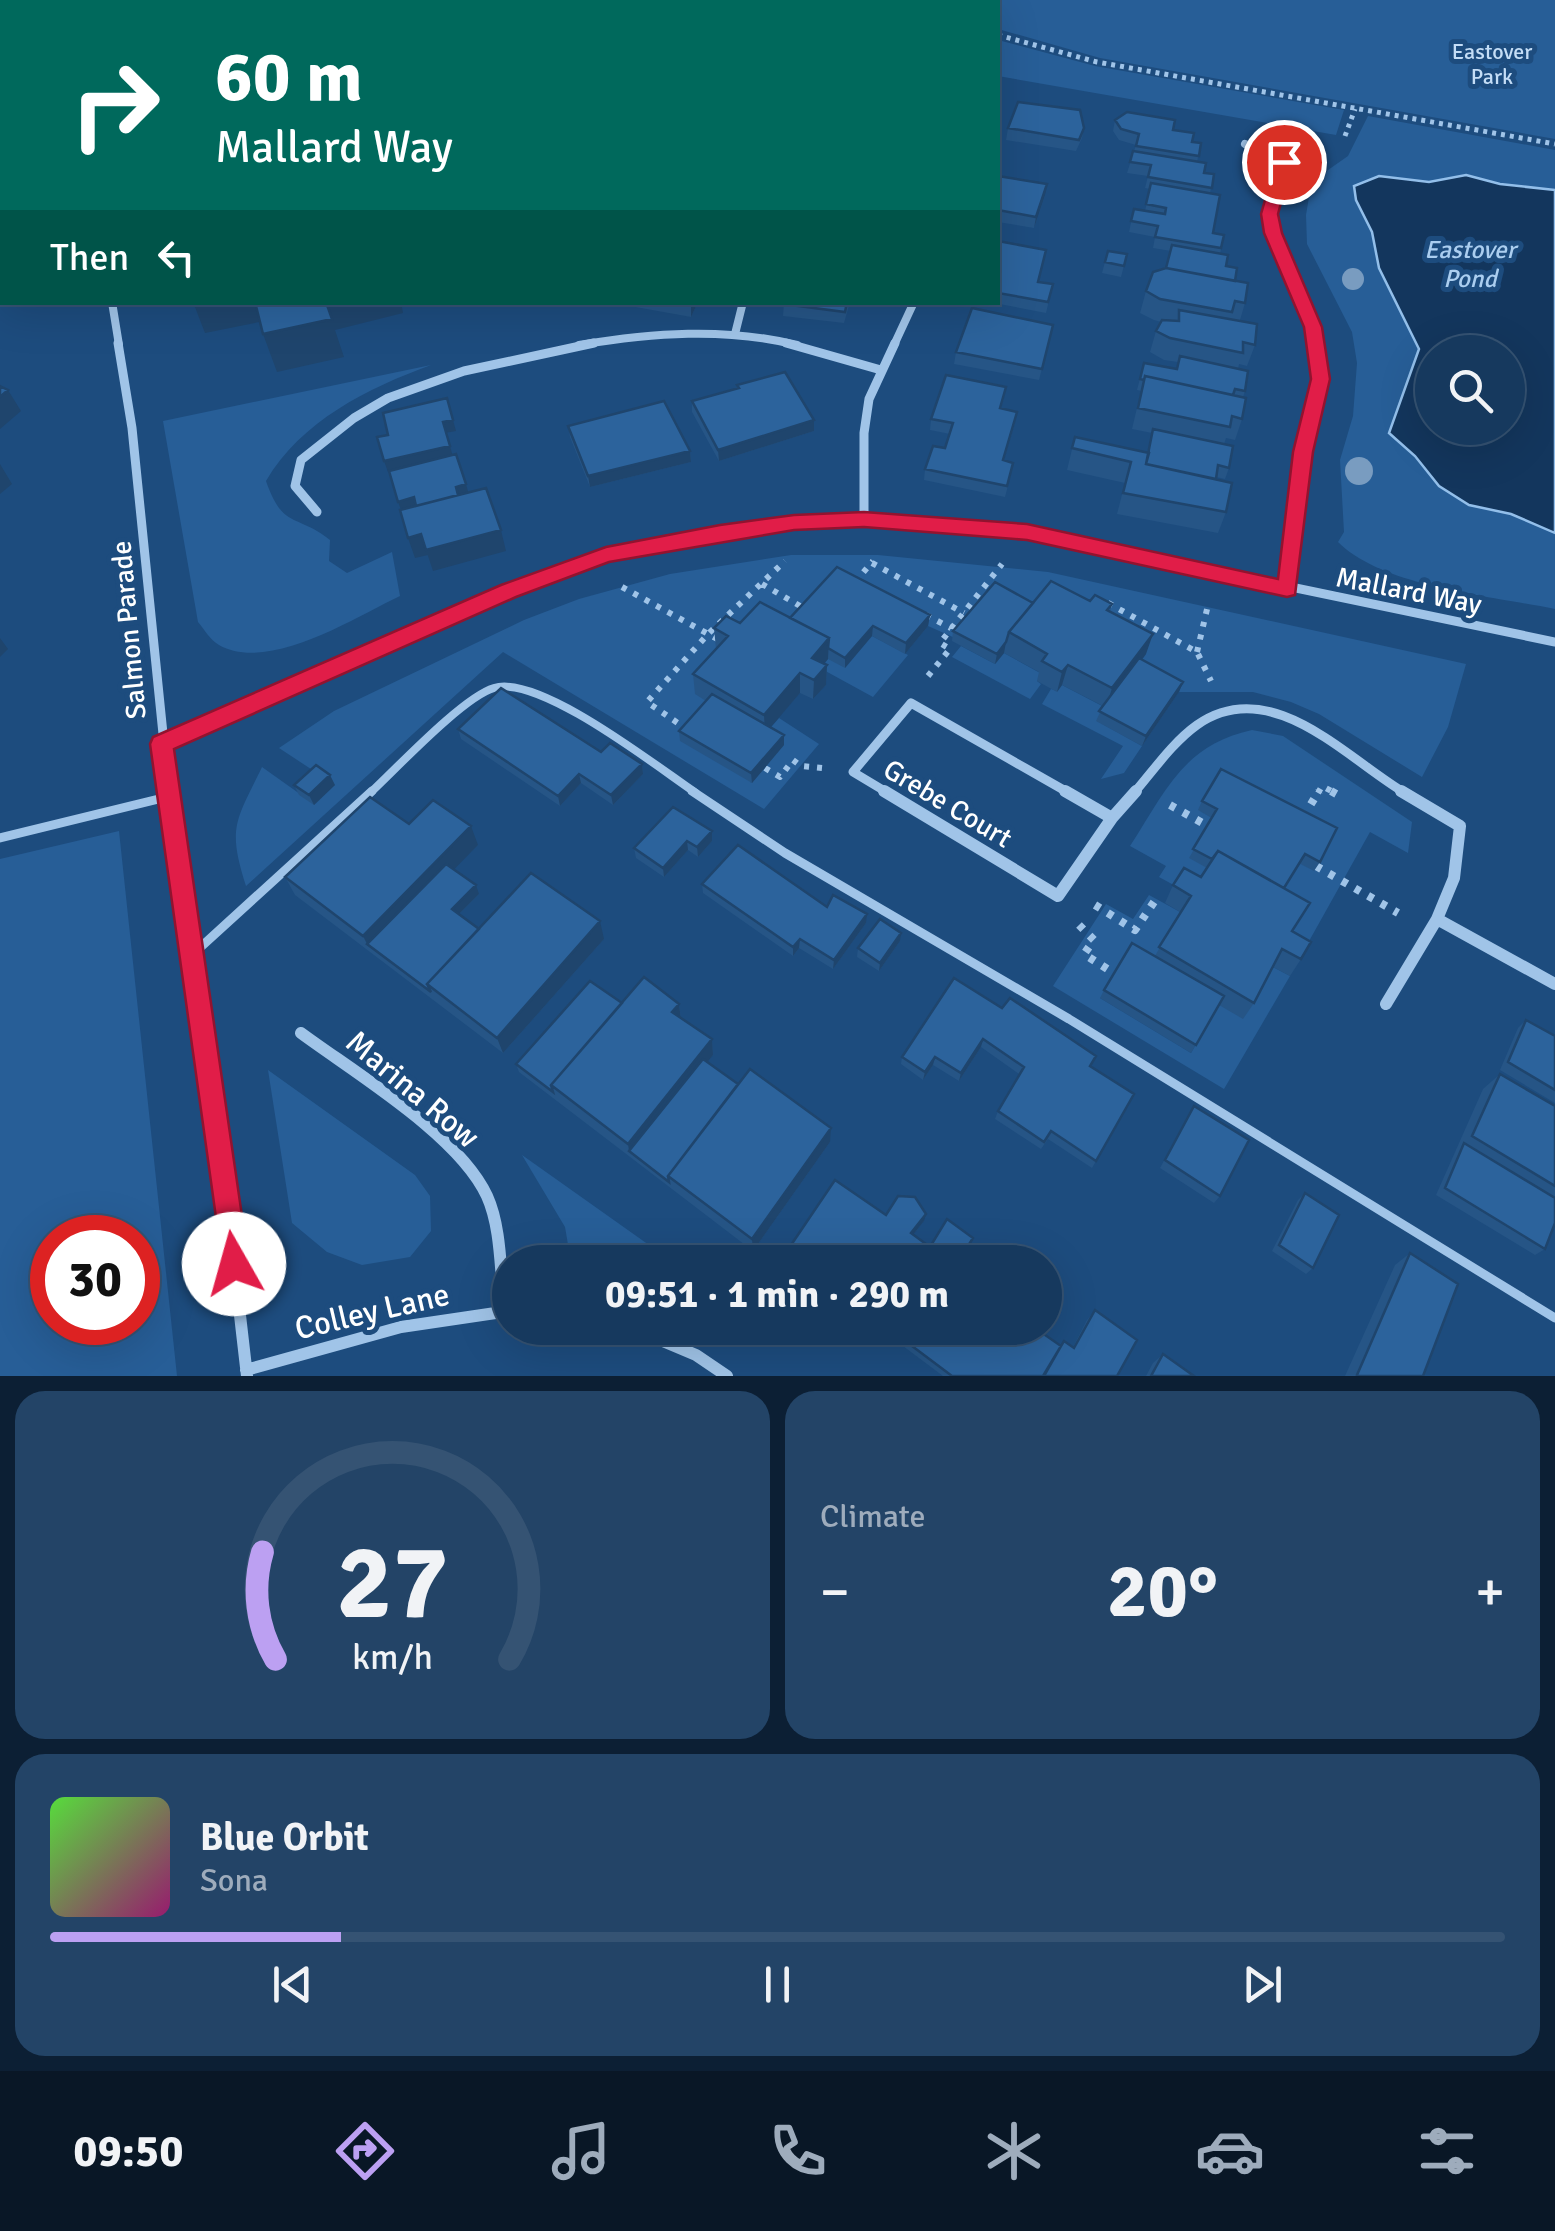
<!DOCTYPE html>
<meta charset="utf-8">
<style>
body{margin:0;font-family:Signika,sans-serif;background:#234467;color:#f1f3f6;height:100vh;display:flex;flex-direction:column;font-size:38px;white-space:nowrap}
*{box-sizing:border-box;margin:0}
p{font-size:32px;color:#9eacbc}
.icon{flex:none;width:55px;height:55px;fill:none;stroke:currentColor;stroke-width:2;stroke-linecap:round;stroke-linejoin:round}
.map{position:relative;height:1376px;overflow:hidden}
.details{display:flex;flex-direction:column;gap:15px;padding:15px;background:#0c1f34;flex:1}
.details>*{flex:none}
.guide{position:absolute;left:0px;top:0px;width:1000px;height:305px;box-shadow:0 10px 40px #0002,0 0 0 2px #355373;background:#00695c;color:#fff;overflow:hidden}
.buttons{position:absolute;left:1415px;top:335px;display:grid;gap:20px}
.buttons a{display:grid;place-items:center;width:110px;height:110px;border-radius:50%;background:#16395e;box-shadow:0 10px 40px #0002,0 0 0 2px #355373;font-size:50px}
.speed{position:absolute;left:30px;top:1215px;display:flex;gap:20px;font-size:50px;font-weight:700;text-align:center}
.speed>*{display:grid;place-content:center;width:130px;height:130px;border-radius:50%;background:#16395e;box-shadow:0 10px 40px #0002,0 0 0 2px #355373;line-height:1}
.speed .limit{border:15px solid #d22;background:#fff;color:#111}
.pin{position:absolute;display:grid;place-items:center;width:85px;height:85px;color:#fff;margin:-42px;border:5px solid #fff;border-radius:50%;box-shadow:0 2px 10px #0007}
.me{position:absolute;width:110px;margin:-55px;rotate:353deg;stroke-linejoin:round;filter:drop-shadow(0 0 8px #0008)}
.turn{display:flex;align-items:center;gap:35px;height:210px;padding:0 50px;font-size:45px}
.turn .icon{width:130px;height:130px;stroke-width:2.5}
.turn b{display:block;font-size:70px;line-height:85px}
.then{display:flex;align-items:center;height:95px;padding:0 50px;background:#0003;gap:20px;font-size:38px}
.big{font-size:75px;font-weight:800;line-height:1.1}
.details .widget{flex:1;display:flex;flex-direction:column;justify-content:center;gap:15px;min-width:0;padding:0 35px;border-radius:30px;background:#234467}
.details .dial{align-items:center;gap:0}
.dial svg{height:260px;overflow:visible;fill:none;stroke:#355373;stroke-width:7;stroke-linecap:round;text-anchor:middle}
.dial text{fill:#f1f3f6;stroke:none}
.song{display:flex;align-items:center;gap:30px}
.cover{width:120px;height:120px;border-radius:15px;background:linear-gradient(135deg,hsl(110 70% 55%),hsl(320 70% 35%))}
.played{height:10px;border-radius:5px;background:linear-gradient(90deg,#bca0f2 20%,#355373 20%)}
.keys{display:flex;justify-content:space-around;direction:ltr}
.heat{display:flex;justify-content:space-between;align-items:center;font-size:55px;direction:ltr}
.details .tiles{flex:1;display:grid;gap:15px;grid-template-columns:1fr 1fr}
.widget:last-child{grid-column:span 2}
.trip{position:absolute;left:492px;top:1245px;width:570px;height:100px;border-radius:50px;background:#16395e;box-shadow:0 10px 40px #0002,0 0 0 2px #355373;font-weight:800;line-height:100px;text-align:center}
.tab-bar{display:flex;height:160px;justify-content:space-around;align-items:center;background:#091726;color:#9eacbc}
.tab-bar .icon{width:70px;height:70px}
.tab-bar .current{color:#bca0f2}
.tab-bar b{font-size:45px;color:#f1f3f6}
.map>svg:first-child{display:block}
.green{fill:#275e97;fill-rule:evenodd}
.water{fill:#13365d;stroke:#93bfea;stroke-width:2.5;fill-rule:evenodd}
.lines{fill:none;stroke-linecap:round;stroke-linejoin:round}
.path-far2{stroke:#a0c4e8;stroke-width:5;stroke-dasharray:4 5;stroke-linecap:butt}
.path-far1{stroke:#a0c4e8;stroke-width:6;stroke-dasharray:5 8;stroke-linecap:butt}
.path{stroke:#a0c4e8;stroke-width:8;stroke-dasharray:6 9;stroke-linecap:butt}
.service-far1{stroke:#a0c4e8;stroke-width:8}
.service{stroke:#a0c4e8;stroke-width:9}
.minor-far2{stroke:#a0c4e8;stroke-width:8}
.minor-far1{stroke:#a0c4e8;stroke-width:9}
.minor{stroke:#a0c4e8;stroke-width:12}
.tree{fill:#799cc0}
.wall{fill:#265586}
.shaded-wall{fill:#1f456d}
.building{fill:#2c639c;stroke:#1f456d;stroke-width:2.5}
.route{fill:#e11d48;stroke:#92132f;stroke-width:2.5}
.labels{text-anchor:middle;stroke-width:10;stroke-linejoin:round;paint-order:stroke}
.far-park-label{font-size:22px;fill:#c4ddf6;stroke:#1d4c7e}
.far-water-label{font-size:25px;font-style:italic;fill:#abcef0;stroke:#1d4c7e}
.street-label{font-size:28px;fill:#fff;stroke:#1d4c7e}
.near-street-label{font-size:32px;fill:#fff;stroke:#1d4c7e}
</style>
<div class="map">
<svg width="1555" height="1376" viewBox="0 0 1555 1376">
<rect width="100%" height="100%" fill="#1d4c7e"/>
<path class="green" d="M945,0H1555V139L1100,58L998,29V2Z
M998,40L1095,66L1344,110L1336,135L998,76Z
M1368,116L1555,150V190L1500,184L1466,175L1429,182L1379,176L1356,200L1372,232L1379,268L1419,349L1389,433L1415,456L1439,486L1469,504L1511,514L1555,533V609C1492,596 1383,587 1338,542L1344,532L1340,460L1353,416L1357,363L1352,332L1307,244L1306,215L1310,191L1328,170L1348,156Z
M431,365C368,388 301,421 266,481C283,530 296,513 330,540L329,561L347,573L392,552L400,596C354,618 268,673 219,645C210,640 204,629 198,622L163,421Z
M791,555H878L1048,572L1466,664L1448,727L1422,777L1319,714L1291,702L1253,692H1179L1135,669L1145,654L955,638L928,626L784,635L729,656L713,704L751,783L783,745L765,734L779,718L819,744L764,809L503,652L246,886C227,827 236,821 262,767L314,804L320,775L279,748L334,711L524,620L579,599L670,574Z
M872,636L908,655L873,697L820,668L828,659Z
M961,646L995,664L1004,653L1042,674L1037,681L1041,684L1030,699L952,657Z
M1062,685L1106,708L1097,721L1142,746L1124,773L1101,779L1123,746L1042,704L1051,689L1057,691Z
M1252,730L1283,736L1412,822L1408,853L1370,832L1299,959L1273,905L1299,863L1314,871L1199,811L1213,818L1209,869L1192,895L1159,877L1166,866L1130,846C1166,791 1183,745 1252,730Z
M119,831L177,1376H0V859ZM52,1238H138V1322H52Z
M1149,895L1182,913L1151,964L1100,998L1191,1053L1219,1004L1271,966L1290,976L1224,1089L1053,986L1106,904L1133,919Z
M268,1070L415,1175L430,1196L431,1231L410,1257L362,1265L327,1252L292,1223Z
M522,1155L673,1262H571L565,1227Z"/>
<path class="water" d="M1466,175L1500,184L1555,190V533L1511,514L1469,505L1439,486L1415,456L1389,433L1419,349L1379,268L1372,232L1356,200L1354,186L1379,176L1429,182ZM1432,352H1508V428H1432Z"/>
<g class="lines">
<path class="path-far2" d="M706,0L710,2
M998,35L1097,62L1555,144
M1345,136L1355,109"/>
<path class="path-far1" d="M872,563L964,613
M855,582L873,561
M762,584L807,610
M622,587L721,641
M1108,603L1197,652L1211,681
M926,615L951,628
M1197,652L1208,605
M928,676L950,649L940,643L1002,564
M688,730L647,702L708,634L785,561
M765,768L780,777L793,760L801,766L822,768
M1318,793L1322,786L1335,793"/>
<path class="path" d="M1331,791L1340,796
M1170,805L1208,826
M1303,817L1319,791
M1316,866L1398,913
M1095,905L1135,930L1156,899
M1079,925L1094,940L1084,954L1115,974"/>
<path class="service-far1" d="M370,793C396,769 463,697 494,688C539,674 656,766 696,793"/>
<path class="service" d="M692,791L785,853L1069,1019L1555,1318
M0,838L171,796
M192,955L372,791"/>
<path class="minor-far2" d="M544,2L549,0
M1245,144L1284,162
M1314,145L1284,162L1270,214L1273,233L1318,345
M112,302L119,345
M735,334L743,302
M579,345C652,333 724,327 797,345
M894,345L914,302"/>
<path class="minor-far1" d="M118,343L132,428L169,793
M786,343L881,370
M317,512L295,486L301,460L354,418L388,398L464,371L594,343
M864,519V433L869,399L895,343
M1287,589L1303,453L1321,379L1318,343
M162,744L508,591L606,555L793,522L864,519L1027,532L1555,642
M888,793L853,772L911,703L1069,793
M1134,793C1153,771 1173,742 1197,725C1271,673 1347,759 1405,793"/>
<path class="minor" d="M169,791L222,1159L247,1376
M884,791L1058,896L1112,818
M1065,791L1112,818
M1112,818L1136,791
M1437,919L1555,984
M1386,1004L1437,919L1454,878L1460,826L1401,791
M301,1033C355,1073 459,1135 487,1196C502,1229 500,1275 505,1311
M632,1328L696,1355L727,1376
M246,1370L401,1327L509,1311"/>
</g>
<g class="tree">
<circle cx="1353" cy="279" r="11"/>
<circle cx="1359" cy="471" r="14"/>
</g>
<path class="wall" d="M486,0H510L508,2Z
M1115,120L1173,130L1192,142L1201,143L1197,162L1204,173L1214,174L1210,193L1213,233L1224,235L1220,254L1245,303L1240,320L1255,345L1247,366L1239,364L1238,369L1245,391L1243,397L1242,419L1235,440L1226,438L1224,444L1229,468L1225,479L1216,477V479L1226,512L1218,533L1117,514L1125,483L1067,470L1075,437L1147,453L1152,433L1132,429L1141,391L1137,390L1144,363L1176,369L1178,362L1164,360L1150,352L1156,331L1161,322L1154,320L1140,313L1146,291L1166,268L1171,251L1153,248L1155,237L1129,232L1134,209L1145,211L1150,189L1145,188L1148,176L1127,173L1136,145L1119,140L1113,131Z
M1008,128H1084L1082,138L1076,151L1006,140Z
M998,176L1045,195L1034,228L998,222Z
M998,241L1046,250L1039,282L1053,284L1046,313L989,302H998Z
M1108,251L1127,254L1121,277L1102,273Z
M629,302H698L691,317L630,306Z
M784,302H850L844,323L783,316Z
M1053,325L1039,380L954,364L956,352Z
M737,385L814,431L719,461L692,412V401L737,389Z
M1004,398L1001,408L1015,423L1004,460L1011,474L1005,497L924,480L925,469L945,448L950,434L930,430L931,419Z
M568,426L690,451L691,462L590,487L570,437Z
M1090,601L1112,604L1110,612L1146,654L1142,660L1183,682L1179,692L1142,746L1096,721L1103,706L1062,685L1057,692L1037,681L1039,672L1004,653L995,664L952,641L953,631Z
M930,615L928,626L905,654L872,636L845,668L828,659L824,664L827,665L826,685L813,699L800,693L770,727L784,745L752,783L680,741L679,731L706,701L695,694L693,674L716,649L714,628L740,623L790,618Z
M458,729L601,752L642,764L643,774L613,805L581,783L560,806L461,739Z
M294,785H335L314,805L299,795Z
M1202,801L1320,862L1314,871L1299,863L1284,888L1292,931L1301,959L1290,976L1273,967L1254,1003L1243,1019L1219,1005L1191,1053L1100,998L1104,990L1155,956L1180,912L1165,903L1173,885L1201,877L1207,868L1189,858L1212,818L1198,810Z
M673,807L712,841L698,857L688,850L664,877L636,858L634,848Z
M409,824L478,845L453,869L479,894L459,914L479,929L604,939L503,1053L295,895L285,877Z
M702,884L827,907L866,923L833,969L799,948L793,956L703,893Z
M900,941L879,971L857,957L858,948Z
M954,978L1134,1094L1092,1168L1048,1139L1041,1149L995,1119L998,1111L1019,1074L981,1047L959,1081L933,1065L923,1080L901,1064L902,1057Z
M622,1003L679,1004L681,1018L712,1039L713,1055L707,1062L738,1084L830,1142L753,1251L519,1072L516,1064Z
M1526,1020L1555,1036V1103L1500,1070L1518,1028Z
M1500,1074L1555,1106V1223L1545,1249L1535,1255L1436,1195L1483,1089Z
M1194,1106L1220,1196L1214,1203L1160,1168Z
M1305,1193L1313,1268L1306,1274L1272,1251L1298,1200Z
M886,1215L924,1221L913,1235L930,1247L973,1238L959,1262H794L787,1257V1251Z
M1410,1253L1423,1376H1345L1395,1265Z
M1095,1310L1117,1376H943L879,1328H1035L1061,1346L1073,1347L1087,1320Z
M1163,1354L1194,1376H1146L1153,1363Z"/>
<path class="shaded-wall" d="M341,0H357L358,2H338Z
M1047,184L1045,195L1034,228L1036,217Z
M193,302H257L264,321L205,333Z
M326,302H401L403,313L335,330L344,357L277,372L263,334Z
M692,302H698L691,317V305Z
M8,390L21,411L0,429V397Z
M453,420L456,431L445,433L443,422Z
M814,420V431L719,461L718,450Z
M450,446L453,457L388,472L384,461Z
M690,451L691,462L590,487L588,476Z
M0,464L12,484L0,494Z
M466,484L469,495L461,508L456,487Z
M414,497L417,508L402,512L398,502Z
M501,530L506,551L433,571L426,550Z
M421,534L428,555L415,558L408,538Z
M930,615L928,626L905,654L906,643Z
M873,626L872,636L845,668V658Z
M1153,634L1146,654L1106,708L1112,688Z
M0,638L8,649L0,657Z
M829,638L828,659L812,678V658Z
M1006,642L1004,653L995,664L997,654Z
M827,665L826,685L813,699L814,680Z
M1068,665L1062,685L1057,692L1062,672Z
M800,673V693L765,734L764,715Z
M1183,682L1179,692L1142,746L1146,736Z
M784,735V745L752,783L751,773Z
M642,764L643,774L613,805L611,795Z
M579,774L581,783L560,806L558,796Z
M330,775L335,785L314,805L309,795Z
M471,826L478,845L375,950L367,944L363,936Z
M712,831V841L698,857L697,847Z
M687,841L688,850L664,877L663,868Z
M476,885L479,894L455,918L452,909Z
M867,914L866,923L833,969L834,960Z
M600,921L604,939L503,1053L497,1038Z
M901,933L900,941L879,971L880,963Z
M800,939L799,948L793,956V947Z
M679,1004L681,1020L672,1012Z
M712,1039L713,1055L634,1154L629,1151L628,1144Z
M983,1039L981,1047L959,1081L961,1073Z
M935,1057L933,1065L923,1080L925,1072Z
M831,1128L830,1142L753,1251L752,1239Z
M926,1214L924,1221L909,1240L911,1233Z"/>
<path class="building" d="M254,0H341L338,2H251Z
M574,0H605L603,2H571Z
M605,0H654L669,2H603Z
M738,0H804L803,2H736Z
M1018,102L1080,110L1084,128L1079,140L1008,128Z
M1127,112L1175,120L1173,130L1194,133L1192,142L1201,143L1199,156L1136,146L1139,134L1121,129L1115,120Z
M1133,151L1206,163L1204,173L1214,174L1212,188L1148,177L1151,165L1130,162Z
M998,176L1047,184L1036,217L998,210Z
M1151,183L1220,195L1213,233L1224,235L1221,248L1155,237L1158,226L1131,221L1134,209L1165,214L1166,208L1146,204Z
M998,241L1046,250L1038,282L1053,284L1048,302L998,293Z
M1172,245L1228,255L1226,266L1237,268L1235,281L1166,268Z
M1108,251L1127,254L1124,266L1105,262Z
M1166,268L1248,283L1245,303L1235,301L1232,312L1160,299L1146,291L1153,272Z
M255,302H326L332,319L263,334Z
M784,302H847L845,312L783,304Z
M972,308L1053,325L1042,369L956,352Z
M1179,310L1257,324L1255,345L1243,342V353L1170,338L1156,331L1162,320L1179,321Z
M1180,356L1248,371L1245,391L1235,389L1233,395L1145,376L1144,380L1140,379L1144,363L1177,369Z
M785,372L814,420L718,450L692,401L739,388L737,385Z
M946,375L1006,387L1000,408L1017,412L1003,460L1013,463L1007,486L925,469L933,446L945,448L953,423L931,419Z
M1145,376L1246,398L1242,419L1232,416L1230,427L1138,408Z
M0,386L8,390L0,397Z
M447,398L453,420L443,422L450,446L384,461L377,437L388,435L383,413Z
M664,401L690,451L588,476L568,426Z
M1153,429L1233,446L1229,468L1218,465L1216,479L1146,464Z
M1075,437L1149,453L1146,464L1232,483L1226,512L1123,493L1131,462L1072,448Z
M456,454L466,484L456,487L458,495L416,506L414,497L398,502L389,471Z
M486,488L501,530L426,550L421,534L408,538L400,510Z
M837,567L930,615L906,643L873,626L845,658L828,648L829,638L790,618Z
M1051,581L1090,601L1095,595L1112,604L1107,610L1153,634L1112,688L1068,665L1062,672L1042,661L1047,654L1009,632Z
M995,582L1033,603L1009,632L1006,642L997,654L953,631Z
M760,602L829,638L812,658L827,665L814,680L800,673L764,715L693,674L728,636L714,628L726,616L740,623Z
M1139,658L1183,682L1146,736L1099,711Z
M501,688L601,752L610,743L642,764L611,795L579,774L558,796L458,729Z
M712,694L784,735L751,773L679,731Z
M316,765L330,775L309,795L294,785Z
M1221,769L1337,828L1320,862L1305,854L1284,888L1218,851L1212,859L1193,849L1217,809L1202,801Z
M370,797L409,824L433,800L471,826L363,936L285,877Z
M673,807L712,831L697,847L687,841L663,868L634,848Z
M738,845L827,907L833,895L867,914L834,960L800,939L793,947L702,884Z
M1218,851L1310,903L1292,931L1311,942L1301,959L1282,949L1254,1003L1159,947L1191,896L1173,885L1184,868L1201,877Z
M446,864L476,885L452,909L479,929L427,984L431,992L367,944Z
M531,873L600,921L497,1038L427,984Z
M880,919L901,933L880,963L858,948Z
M1132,943L1224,996L1196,1045L1104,990Z
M644,977L679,1004L672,1012L712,1039L628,1144L551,1085Z
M954,978L1002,1008L1010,998L1096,1056L1090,1066L1134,1094L1096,1161L1051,1131L1044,1142L998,1111L1024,1067L983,1039L961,1073L935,1057L925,1072L902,1057Z
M590,981L622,1003L551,1085L553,1092L516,1064Z
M1526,1020L1555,1036V1090L1508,1062Z
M703,1059L738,1084L668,1176L669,1182L629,1151Z
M750,1069L831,1128L752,1239L668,1176Z
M1500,1074L1555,1106V1186L1472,1136Z
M1194,1106L1249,1140L1220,1196L1165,1160Z
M1464,1143L1555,1198V1223L1545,1249L1445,1188Z
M835,1180L886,1215L898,1196L915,1197L926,1214L911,1233L930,1247L947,1219L973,1238L958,1262H802L787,1251Z
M1305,1193L1339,1215L1313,1268L1279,1245Z
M993,1247L1016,1262H983Z
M1410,1253L1458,1284L1423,1376H1359L1357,1375Z
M1095,1310L1137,1340L1117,1376H1044L1064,1341L1074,1348Z
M888,1328H1035L1061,1346L1043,1376H952Z
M1163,1354L1194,1376H1151Z"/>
<path class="route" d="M1284,157L1292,162L1278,214L1282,233L1322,327L1330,379L1313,452L1295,595L1287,597L1027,540L864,527L794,530L609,562L516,597L174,749L249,1264L245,1275L234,1279L224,1275L150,744L153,737L501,585L606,547L720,525L794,515L864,512L1027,524L1278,579L1293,452L1311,379L1304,327L1264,233L1261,214L1276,162Z"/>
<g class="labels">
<g class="far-park-label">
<text x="1492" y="59">Eastover<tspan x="1492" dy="25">Park</tspan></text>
</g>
<g class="far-water-label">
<text x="1470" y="258">Eastover<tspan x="1470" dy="29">Pond</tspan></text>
</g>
<g class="street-label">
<text transform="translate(1409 590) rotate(11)" y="10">Mallard Way</text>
<text transform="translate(128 630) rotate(-95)" y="10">Salmon Parade</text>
<text transform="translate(948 803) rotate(31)" y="10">Grebe Court</text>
</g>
<g class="near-street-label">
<text transform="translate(413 1089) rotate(40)" y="11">Marina Row</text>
<text transform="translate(372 1311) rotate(-13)" y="11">Colley Lane</text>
</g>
</g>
</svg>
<div class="buttons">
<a><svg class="icon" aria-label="search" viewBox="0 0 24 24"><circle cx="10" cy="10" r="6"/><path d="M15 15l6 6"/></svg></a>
</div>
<div class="speed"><div class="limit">30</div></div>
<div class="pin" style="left:1284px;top:162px;background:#d93025"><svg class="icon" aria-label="arrive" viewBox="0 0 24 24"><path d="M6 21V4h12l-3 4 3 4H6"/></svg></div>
<svg class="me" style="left:234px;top:1264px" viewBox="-20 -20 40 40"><circle r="19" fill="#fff"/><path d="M0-13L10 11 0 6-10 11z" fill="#e11d48"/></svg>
<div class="trip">09:51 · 1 min · 290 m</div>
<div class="guide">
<div class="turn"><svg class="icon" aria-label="right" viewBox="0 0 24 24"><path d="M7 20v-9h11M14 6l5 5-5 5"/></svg><div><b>60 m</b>Mallard Way</div></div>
<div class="then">Then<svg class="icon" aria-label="left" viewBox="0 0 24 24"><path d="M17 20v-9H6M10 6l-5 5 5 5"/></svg></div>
</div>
</div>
<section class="details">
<div class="tiles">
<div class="widget dial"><svg viewBox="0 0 100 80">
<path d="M14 69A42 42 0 1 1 86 69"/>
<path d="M14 69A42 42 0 0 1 10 36" stroke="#bca0f2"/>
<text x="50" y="56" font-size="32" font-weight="700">27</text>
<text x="50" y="72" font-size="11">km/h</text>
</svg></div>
<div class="widget"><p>Climate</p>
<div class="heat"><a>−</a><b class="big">20°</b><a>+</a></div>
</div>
<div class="widget">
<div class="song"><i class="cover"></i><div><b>Blue Orbit</b><p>Sona</p></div></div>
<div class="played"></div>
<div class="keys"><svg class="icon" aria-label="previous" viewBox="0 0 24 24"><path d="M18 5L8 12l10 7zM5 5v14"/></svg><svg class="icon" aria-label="pause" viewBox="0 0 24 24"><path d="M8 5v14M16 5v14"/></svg><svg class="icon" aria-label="next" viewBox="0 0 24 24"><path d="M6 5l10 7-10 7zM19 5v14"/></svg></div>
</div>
</div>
</section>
<nav class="tab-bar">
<b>09:50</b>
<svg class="icon current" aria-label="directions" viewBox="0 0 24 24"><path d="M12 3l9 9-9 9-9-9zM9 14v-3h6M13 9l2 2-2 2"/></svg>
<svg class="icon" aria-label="music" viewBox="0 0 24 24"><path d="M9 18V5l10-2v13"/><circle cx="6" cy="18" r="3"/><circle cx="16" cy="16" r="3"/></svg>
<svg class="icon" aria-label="phone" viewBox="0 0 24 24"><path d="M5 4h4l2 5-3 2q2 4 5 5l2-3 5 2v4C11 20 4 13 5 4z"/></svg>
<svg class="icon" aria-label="climate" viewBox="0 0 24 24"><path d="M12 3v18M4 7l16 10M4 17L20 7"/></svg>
<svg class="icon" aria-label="car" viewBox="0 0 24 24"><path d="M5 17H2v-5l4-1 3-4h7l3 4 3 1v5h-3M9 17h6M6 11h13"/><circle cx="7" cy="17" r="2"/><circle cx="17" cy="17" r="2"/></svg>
<svg class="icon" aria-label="filters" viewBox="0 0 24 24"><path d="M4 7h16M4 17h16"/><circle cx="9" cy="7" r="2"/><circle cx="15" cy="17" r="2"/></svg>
</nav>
